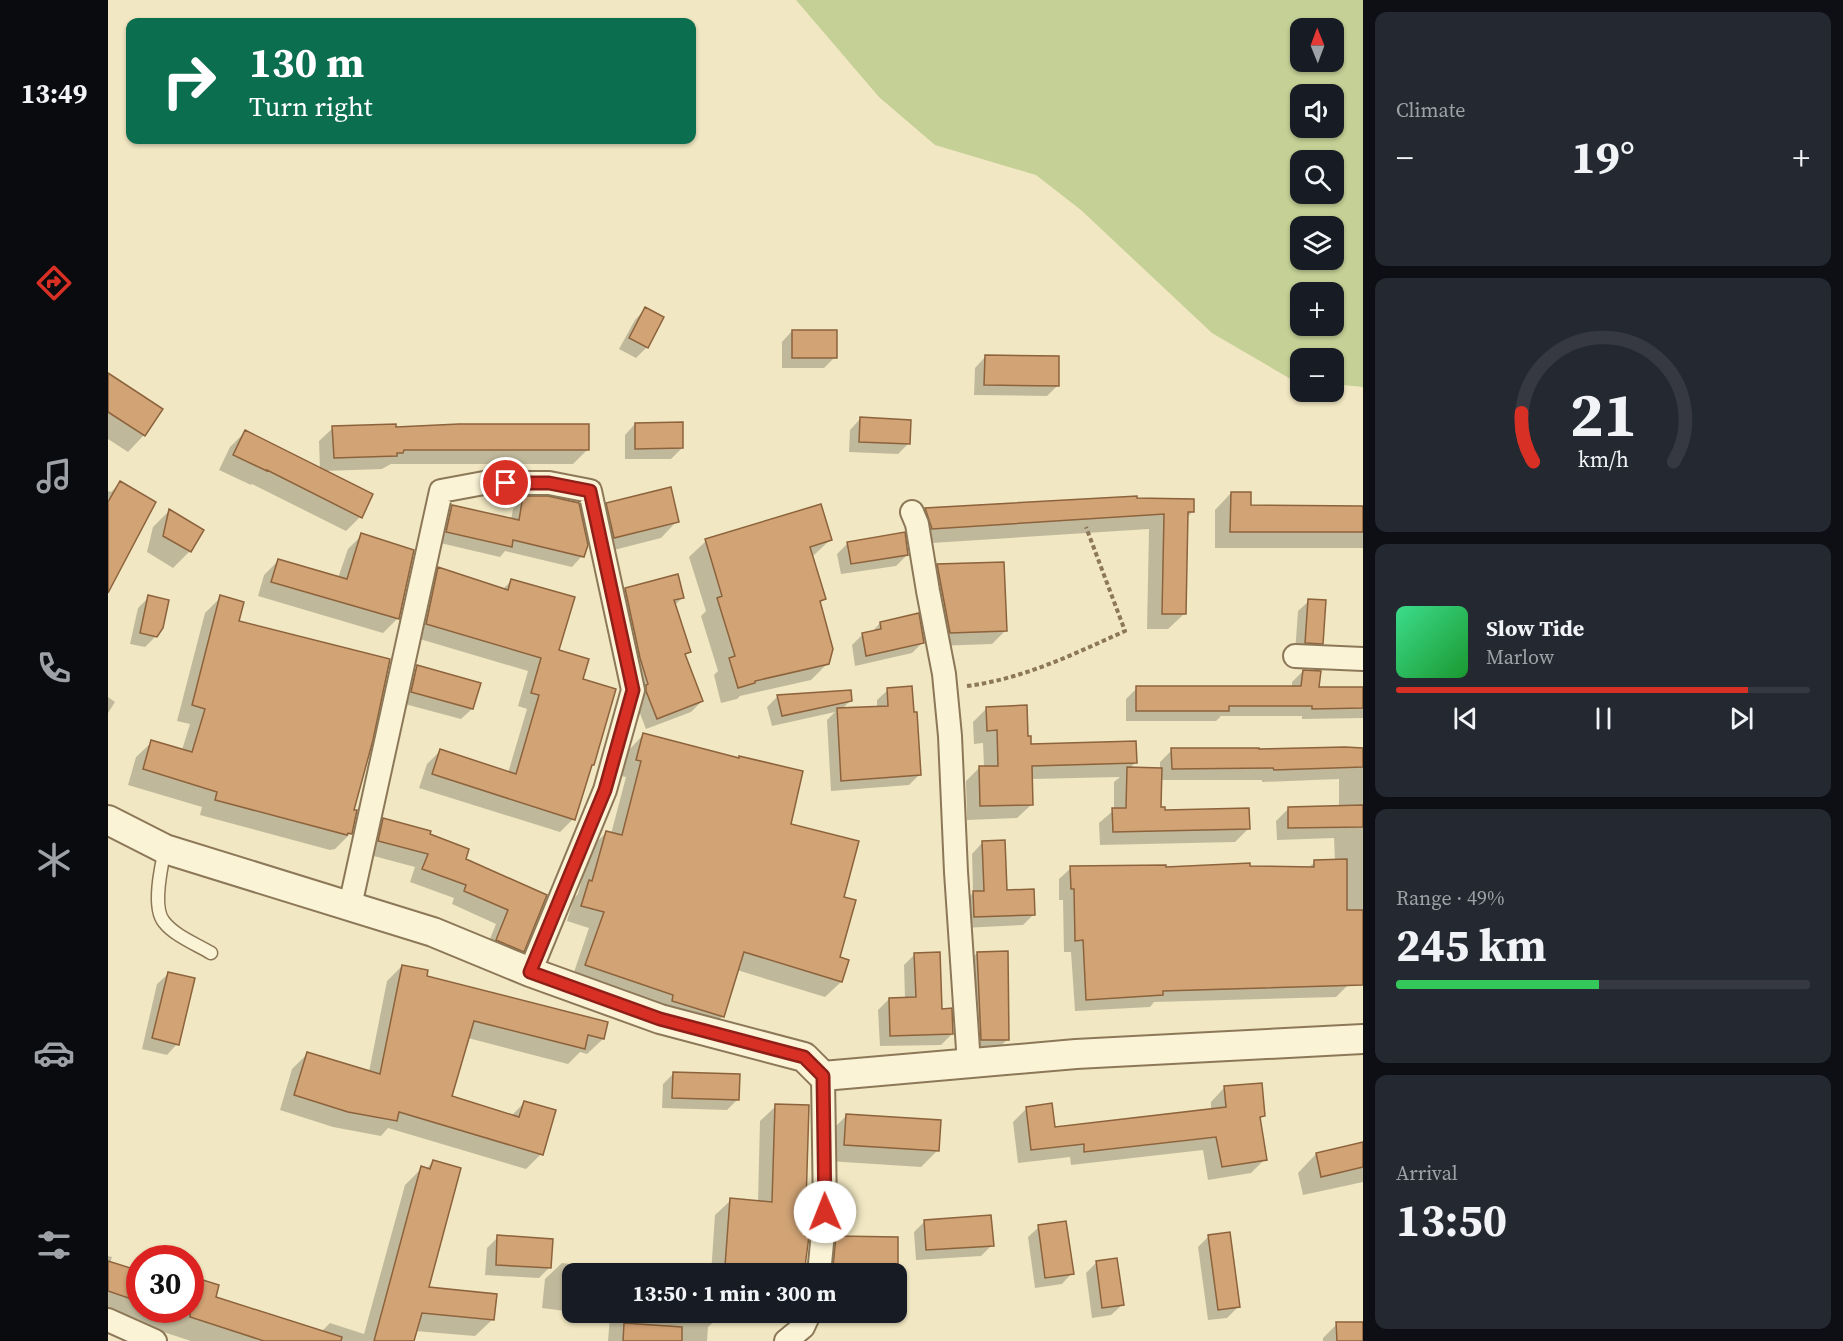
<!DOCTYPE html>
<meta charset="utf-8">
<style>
body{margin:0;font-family:"Source Serif 4",serif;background:#242831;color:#f1f3f6;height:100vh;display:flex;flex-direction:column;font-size:22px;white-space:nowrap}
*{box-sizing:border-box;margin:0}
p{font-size:20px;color:#9ea1a6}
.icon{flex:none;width:33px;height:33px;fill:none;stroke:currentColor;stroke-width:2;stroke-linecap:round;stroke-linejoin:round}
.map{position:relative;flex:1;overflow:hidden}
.side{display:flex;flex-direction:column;gap:12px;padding:12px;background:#0d0f14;width:480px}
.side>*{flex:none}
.guide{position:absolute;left:18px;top:18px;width:570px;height:126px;border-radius:12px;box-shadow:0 2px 4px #0004;background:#0b6e4f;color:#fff;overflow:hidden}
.needle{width:39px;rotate:359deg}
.buttons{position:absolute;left:1182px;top:18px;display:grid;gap:12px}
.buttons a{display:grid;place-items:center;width:54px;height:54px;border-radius:12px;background:#171b24;box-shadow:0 2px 4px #0004;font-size:30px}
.speed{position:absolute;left:18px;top:1245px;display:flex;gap:12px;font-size:30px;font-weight:700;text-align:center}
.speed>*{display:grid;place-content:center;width:78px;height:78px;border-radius:50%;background:#171b24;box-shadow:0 2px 4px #0004;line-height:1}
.speed .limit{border:9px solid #d22;background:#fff;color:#111}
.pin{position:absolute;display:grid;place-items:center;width:51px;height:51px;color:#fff;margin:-26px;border:3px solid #fff;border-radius:50%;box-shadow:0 2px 6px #0007}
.me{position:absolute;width:66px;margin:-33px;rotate:359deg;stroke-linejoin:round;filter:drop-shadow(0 0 4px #0008)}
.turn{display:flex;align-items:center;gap:21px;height:126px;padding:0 24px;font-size:27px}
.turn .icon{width:78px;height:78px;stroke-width:2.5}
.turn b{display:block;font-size:42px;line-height:51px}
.big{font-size:45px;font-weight:700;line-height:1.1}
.side .card{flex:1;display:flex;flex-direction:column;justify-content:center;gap:9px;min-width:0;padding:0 21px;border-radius:12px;background:#242831}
.side .dial{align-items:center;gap:0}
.dial svg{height:156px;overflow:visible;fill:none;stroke:#363941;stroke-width:7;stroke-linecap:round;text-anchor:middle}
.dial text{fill:#f1f3f6;stroke:none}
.song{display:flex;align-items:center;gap:18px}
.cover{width:72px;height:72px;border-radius:9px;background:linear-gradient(135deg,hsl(150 70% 55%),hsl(130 70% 35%))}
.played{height:6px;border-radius:3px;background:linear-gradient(90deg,#d93025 85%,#363941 85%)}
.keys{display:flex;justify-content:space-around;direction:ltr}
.heat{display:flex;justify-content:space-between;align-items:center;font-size:33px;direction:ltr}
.charge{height:9px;border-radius:4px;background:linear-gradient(90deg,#34c759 49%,#363941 0)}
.trip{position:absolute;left:454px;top:1263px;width:345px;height:60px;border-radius:12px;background:#171b24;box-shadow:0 2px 4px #0004;font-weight:700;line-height:60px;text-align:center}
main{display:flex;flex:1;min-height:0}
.tab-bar{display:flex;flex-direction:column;width:108px;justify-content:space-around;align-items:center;background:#090b0e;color:#9ea1a6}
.tab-bar .icon{width:42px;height:42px}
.tab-bar .on{color:#d93025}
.tab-bar b{font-size:27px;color:#f1f3f6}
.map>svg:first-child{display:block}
.green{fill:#c4d095;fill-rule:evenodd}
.shadow{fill:#0003}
.building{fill:#d1a375;stroke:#8c633c;stroke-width:1.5}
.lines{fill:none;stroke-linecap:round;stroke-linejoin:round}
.service-casing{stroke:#8c7858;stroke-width:15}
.minor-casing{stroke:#8c7858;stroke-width:26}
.tertiary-casing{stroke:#8c7858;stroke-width:32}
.path{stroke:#8c7858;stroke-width:4;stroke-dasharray:4.5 3;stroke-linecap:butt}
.service{stroke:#fbf3d6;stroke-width:12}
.minor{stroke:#fbf3d6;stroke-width:22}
.tertiary{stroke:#fbf3d6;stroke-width:28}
.route-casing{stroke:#8d1f18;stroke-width:15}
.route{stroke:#d93025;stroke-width:10}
</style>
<main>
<nav class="tab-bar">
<b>13:49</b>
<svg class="icon on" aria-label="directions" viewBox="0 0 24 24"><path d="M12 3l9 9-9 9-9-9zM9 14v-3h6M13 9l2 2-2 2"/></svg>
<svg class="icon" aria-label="music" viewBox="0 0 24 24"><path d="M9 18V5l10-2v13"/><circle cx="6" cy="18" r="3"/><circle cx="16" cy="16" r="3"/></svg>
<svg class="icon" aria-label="phone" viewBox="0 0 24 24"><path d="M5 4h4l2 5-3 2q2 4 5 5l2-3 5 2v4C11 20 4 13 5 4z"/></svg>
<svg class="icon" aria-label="climate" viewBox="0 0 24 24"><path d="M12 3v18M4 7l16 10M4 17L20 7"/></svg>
<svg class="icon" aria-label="car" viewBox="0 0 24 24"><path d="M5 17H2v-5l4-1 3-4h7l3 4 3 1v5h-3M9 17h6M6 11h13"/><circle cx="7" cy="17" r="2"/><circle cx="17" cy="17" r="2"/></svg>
<svg class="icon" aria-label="filters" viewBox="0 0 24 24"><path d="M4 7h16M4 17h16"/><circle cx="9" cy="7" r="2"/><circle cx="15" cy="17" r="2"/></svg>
</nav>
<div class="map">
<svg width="1255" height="1341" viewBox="0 0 1255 1341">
<rect width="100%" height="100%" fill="#f1e7c2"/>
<path class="green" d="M688,0H1255V387L1226,384V358H1192V382L1186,381L1104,333L973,210L928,175L827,145L771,97ZM1192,28H1226V62H1192ZM1226,94V128H1192V94ZM1226,160V194H1192V160ZM1192,226H1226V260H1192ZM1192,292H1226V326H1192Z"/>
<path class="shadow" d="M537,309L539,347L528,358L511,349L527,320Z
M684,331L727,357L716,368H674V342Z
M877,357L950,385L939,396L866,395L867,368Z
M0,374L53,409L36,435L20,452L0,439Z
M752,419L801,443L790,454L741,452L742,430Z
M527,424L574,448L563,459H517V435Z
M225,428L286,429L479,450L465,464H283L274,469L216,471L252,517L238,531L144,484L143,485L111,470L122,447L137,432L212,470L211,441Z
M12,483L0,581V491L3,492Z
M1123,493L1142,507H1255V548H1107V510Z
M416,498L474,556L464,567L397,551L392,557L328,542L334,517L344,506L403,520L405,509Z
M1027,499L1085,511L1078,518L1076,614L1060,629H1039L1041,529L808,544L802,525L817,509Z
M499,505L569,521L553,538L490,554L483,521Z
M61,511L94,530L82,551L65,568L39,552L45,527Z
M254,535L290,618L275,633L150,596L156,575L170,561L230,578L240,549Z
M723,539L704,557L717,599L711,604L720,663L703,680L632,696L629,699L613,703L606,675L610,671L593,616L598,611L581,557L598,541Z
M740,543L799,555L788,566L733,574L729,554Z
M830,566L898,630L884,644L828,646L816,580Z
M331,568L395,589L404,580L450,651L473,680L485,765L482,768L465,819L452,832L311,788L319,764L332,751L400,773L419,709L410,706L420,671L305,637L317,582Z
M517,589L575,597L566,606L581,651L576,656L594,701L583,712L538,729L528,703L507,600Z
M41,597L48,636L37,647L22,644L30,608Z
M113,597L244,811L243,833L227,849L222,850L92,815L94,807L20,785L28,757L44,742L74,750L82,724L69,721L97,613Z
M1201,601L1213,643L1203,654L1187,653L1190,611Z
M772,623L815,642L804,653L747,666L744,645L755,634L764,632Z
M309,667L364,709L353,719L293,703L298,678Z
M1195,671L1210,689H1255V718L1194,719V716H1113L1108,721H1018V699L1029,688H1184V682Z
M780,690L812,774L801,785L723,791L719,720L727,712L664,726L659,707L670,696L743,700L734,709L769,708V700Z
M0,697L7,702L0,713Z
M879,708L919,738L922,746L1027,763L1021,769L1052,770V762L1064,750L1255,749V956L1236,959L1240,985L1228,997L1046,1002L1042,1007L967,1011L963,952H956L955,900H951V879L963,868H1200L1207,862L1227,861L1226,838L1169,840L1168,821L1180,809L1231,807V779L1154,782V780H1053L1052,808L1055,812L1140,829L1127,842L992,845L991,823L1006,810V782L1012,777L923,779V805L909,818L859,820L858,781L872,767H876L875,743L866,744L865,722Z
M535,735L681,825L735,898L730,958L739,961L733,982L717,997L629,970L615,1016L599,1032L463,981L481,928L459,921L466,898L470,894L482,848L498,833L503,834L518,777L513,776L520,751Z
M276,819L356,859L437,895L415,951L401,964L376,954L388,924L344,904L346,898L302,882L307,867L258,854L262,833Z
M874,843L897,892L926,914L915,925L855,928L854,904L865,893L864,854Z
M869,953L900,1039L883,1055L857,1056L853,970Z
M807,954L844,1034L833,1045L772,1046L770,1010L781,999H797L796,965Z
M294,966L317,977L495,1039L479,1054L472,1052L460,1064L360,1038L342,1097L403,1116L417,1102L433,1154L418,1169L280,1128L273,1136L225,1127L172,1110L184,1069L199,1054L261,1072L279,981Z
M60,974L69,1044L59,1055L34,1049L49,984Z
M565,1074L630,1099L619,1110L554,1108L555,1084Z
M1116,1088L1155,1116L1151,1120L1157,1159L1143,1173L1100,1180L1095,1150L963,1165L962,1157L910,1163L905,1122L919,1108L945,1129L1103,1111V1102Z
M668,1106L694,1274H603L607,1215L623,1200L650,1202L652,1121Z
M739,1115L830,1150L813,1167L720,1161L722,1132Z
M1255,1143V1182L1195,1195L1190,1173L1208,1154Z
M325,1162L319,1289L385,1319L367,1336L307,1331L304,1341H83L0,1314V1256L4,1257L2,1263L32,1273V1310H82L106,1298L213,1332L222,1323L256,1334L297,1185L314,1168L318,1169Z
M817,1221L884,1245L873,1256L808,1260L806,1232Z
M931,1227L964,1273L954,1284L927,1288L920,1237Z
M1101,1236L1130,1307L1119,1318L1100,1320L1090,1247Z
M390,1237L442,1267L431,1278L377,1275L379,1248Z
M729,1238L789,1266L781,1274H716L718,1248Z
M989,1262L1014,1305L1003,1315L984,1318L978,1273Z
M454,1263L546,1274H465V1312L434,1308L437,1279Z
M470,1312H616L600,1327L599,1341H500L502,1316Z
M1255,1323V1341H1215V1338L1229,1324Z"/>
<path class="building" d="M537,307L556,317L540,348L521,338Z
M684,330H729V358H684Z
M877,355L951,356V386L876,385Z
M0,373L55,409L37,436L0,412Z
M752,417L803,420L802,444L751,442Z
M575,422V448L527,449V423Z
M288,424V427L351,424H481V450H296L295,453H289V456L226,458L224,426Z
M137,430L265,494L254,518L159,470V471L125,455Z
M12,481L48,502L0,593V502Z
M563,487L571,522L506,538L498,503Z
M1123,492H1143V505L1255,506V532H1122Z
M415,496H440L471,503L480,545L476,557L405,540L404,547L338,532L344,505L411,520Z
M1029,496V498L1086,499V512H1080L1078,614H1054L1056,514L824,529L817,508Z
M713,504L724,540L702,547L718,599L712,601L725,649L721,664L647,681V683L630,688L621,658L627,656L609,598L614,596L597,539Z
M61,509L96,530L83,552L55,536Z
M797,532L800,555L743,564L739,542Z
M253,533L306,550L291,619L163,582L170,559L239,579Z
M896,562L899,631L842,633L829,564Z
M330,567L400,590L403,579L467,597L451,650L481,659L475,679L508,689L486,765H484L467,820L324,774L332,749L408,774L431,695L423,693L433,658L318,624Z
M570,574L576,598L566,600L583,652L577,654L595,701L549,719L538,691V685L540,684L532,658L517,588Z
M40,595L61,600L55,628L49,637L32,633Z
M112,595L136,602L131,621L282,659L265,740L246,810H249L244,834L240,833L239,835L107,800L109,792L35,769L43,740L84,752L97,709L84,705Z
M1200,599L1218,600L1215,644L1197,643Z
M811,613L816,643L758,656L754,633L773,629L772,622Z
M309,665L373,683L365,709L303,692Z
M1195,670L1213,671L1211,687H1255V708L1204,709V706H1121V711H1028V686H1193Z
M804,686L806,712H809L813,775L733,781L729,708L780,706L779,688Z
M743,690L744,701L674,716L669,695Z
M919,705L920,736H923V744L1028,741L1029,763L924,766L925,805L872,806L871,766H890L889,730L879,731L878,707Z
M535,733L631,758V756L695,771L683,824L751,841L736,897L748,900L732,957L741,960L734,982L636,952L616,1017L564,1001L565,995L477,965L496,912L473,906L481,880L484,881L498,831L514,835L533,761L528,760Z
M1237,747L1255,748V767L1166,770L1165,768L1064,769L1063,748H1151V749Z
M1019,767L1054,768L1053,807H1057V810L1141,808L1142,829L1005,832L1004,808H1018Z
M1255,805V827L1180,828V807Z
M275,818L323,831L322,834L361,849L358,859L439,895L416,952L388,940L400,910L356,891L358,885L314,869L320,854L270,841Z
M897,840L899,890L926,889L927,915L866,917L865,891H876L874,841Z
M1239,859V910H1255V985L1055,991V995L978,1000L975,940L967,941L966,889H963L962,866L1058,865V867L1142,863V866L1206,867V860Z
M900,951L901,1040H873L869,952Z
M832,952L834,1009L844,1008L845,1034L782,1036L781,998L808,997L806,953Z
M294,965L320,970L319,976L500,1022L496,1039L480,1035L477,1049L366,1021L344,1096L411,1117L416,1101L448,1110L435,1155L291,1112L289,1121L240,1112L186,1095L199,1052L272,1074Z
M60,972L87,978L71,1045L44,1038Z
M565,1072L632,1074L631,1100L564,1098Z
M1154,1083L1157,1116L1152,1117L1159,1160L1114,1167L1108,1137L976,1152V1144L923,1150L918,1107L944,1103L947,1127L1118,1107L1116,1086Z
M667,1104L701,1105L697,1236H701L696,1274H662V1270L617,1266L622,1198L664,1202Z
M738,1114L833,1120L831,1151L736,1145Z
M1255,1142V1167L1213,1177L1208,1153Z
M325,1160L353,1168L321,1287L389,1294L386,1320L314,1313L306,1341H266L313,1166L322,1169Z
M883,1215L886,1246L818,1250L816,1220Z
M958,1221L966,1274L937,1278L930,1225Z
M1122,1232L1132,1307L1110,1310L1100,1235Z
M389,1235L445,1239L443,1268L388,1265Z
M728,1236L790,1237V1267H725Z
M1009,1258L1016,1305L994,1308L988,1261Z
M0,1261L32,1271V1302L0,1291Z
M82,1276L111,1285L108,1297L234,1337L233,1341H156L82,1317Z
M1228,1322H1255V1341H1229Z
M516,1323L574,1327V1341H515Z"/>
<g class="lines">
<defs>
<path id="service" d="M57,849C53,867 44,908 56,922C67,936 88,944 103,953"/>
<path id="minor" d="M804,512L809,524L820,591L836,674L842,736L848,872L861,1064
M1187,656L1255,659
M242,906L333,491L376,483H441L482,491L525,690L497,790L422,972
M711,1274L717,1212L715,1076
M0,1320L47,1341
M678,1341L695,1327L702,1312"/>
<path id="tertiary" d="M0,820L57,849L325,932L422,972L552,1019L696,1057L715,1076L968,1054L1255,1039"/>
</defs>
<use href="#service" class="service-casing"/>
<use href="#minor" class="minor-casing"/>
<use href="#tertiary" class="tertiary-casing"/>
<path class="path" d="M859,686C915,679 966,654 1017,631L978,527"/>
<use href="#service" class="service"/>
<use href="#minor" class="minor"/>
<use href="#tertiary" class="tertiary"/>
</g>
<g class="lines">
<defs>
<path id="route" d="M398,483H441L482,491L525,690L497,790L422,972L552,1019L696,1057L715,1076L717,1212"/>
</defs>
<use href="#route" class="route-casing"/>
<use href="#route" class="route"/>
</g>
</svg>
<div class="buttons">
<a><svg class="needle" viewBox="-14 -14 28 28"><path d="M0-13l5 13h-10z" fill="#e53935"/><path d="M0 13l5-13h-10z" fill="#9ea1a6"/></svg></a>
<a><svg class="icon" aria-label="sound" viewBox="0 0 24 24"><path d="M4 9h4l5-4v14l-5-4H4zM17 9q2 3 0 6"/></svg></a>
<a><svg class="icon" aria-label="search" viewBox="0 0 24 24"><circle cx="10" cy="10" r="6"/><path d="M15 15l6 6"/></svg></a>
<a><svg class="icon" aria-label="layers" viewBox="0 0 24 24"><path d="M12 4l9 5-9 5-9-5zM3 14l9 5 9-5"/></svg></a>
<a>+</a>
<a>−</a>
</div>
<div class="speed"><div class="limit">30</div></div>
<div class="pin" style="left:398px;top:483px;background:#d93025"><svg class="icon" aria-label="arrive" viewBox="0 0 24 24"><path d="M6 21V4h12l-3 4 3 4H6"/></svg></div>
<svg class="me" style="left:717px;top:1212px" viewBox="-20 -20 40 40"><circle r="19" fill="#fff"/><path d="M0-13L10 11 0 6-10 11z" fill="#d93025"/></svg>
<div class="trip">13:50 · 1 min · 300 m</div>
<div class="guide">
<div class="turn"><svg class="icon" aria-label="right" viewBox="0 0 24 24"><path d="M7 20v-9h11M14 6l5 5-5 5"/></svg><div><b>130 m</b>Turn right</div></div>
</div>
</div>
<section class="side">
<div class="card"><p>Climate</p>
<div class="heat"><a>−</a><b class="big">19°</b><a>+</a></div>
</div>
<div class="card dial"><svg viewBox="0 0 100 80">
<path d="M14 69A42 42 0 1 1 86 69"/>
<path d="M14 69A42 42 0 0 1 8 44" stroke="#d93025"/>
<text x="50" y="56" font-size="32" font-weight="700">21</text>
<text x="50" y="72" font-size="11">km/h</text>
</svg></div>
<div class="card">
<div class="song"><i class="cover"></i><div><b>Slow Tide</b><p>Marlow</p></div></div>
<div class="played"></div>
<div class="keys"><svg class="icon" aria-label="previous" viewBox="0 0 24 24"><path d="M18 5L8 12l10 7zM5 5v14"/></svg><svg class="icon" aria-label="pause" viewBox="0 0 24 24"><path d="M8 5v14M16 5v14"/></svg><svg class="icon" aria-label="next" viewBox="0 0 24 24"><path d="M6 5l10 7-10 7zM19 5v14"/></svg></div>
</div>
<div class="card"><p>Range · 49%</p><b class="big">245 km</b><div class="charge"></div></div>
<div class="card"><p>Arrival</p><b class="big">13:50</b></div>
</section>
</main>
